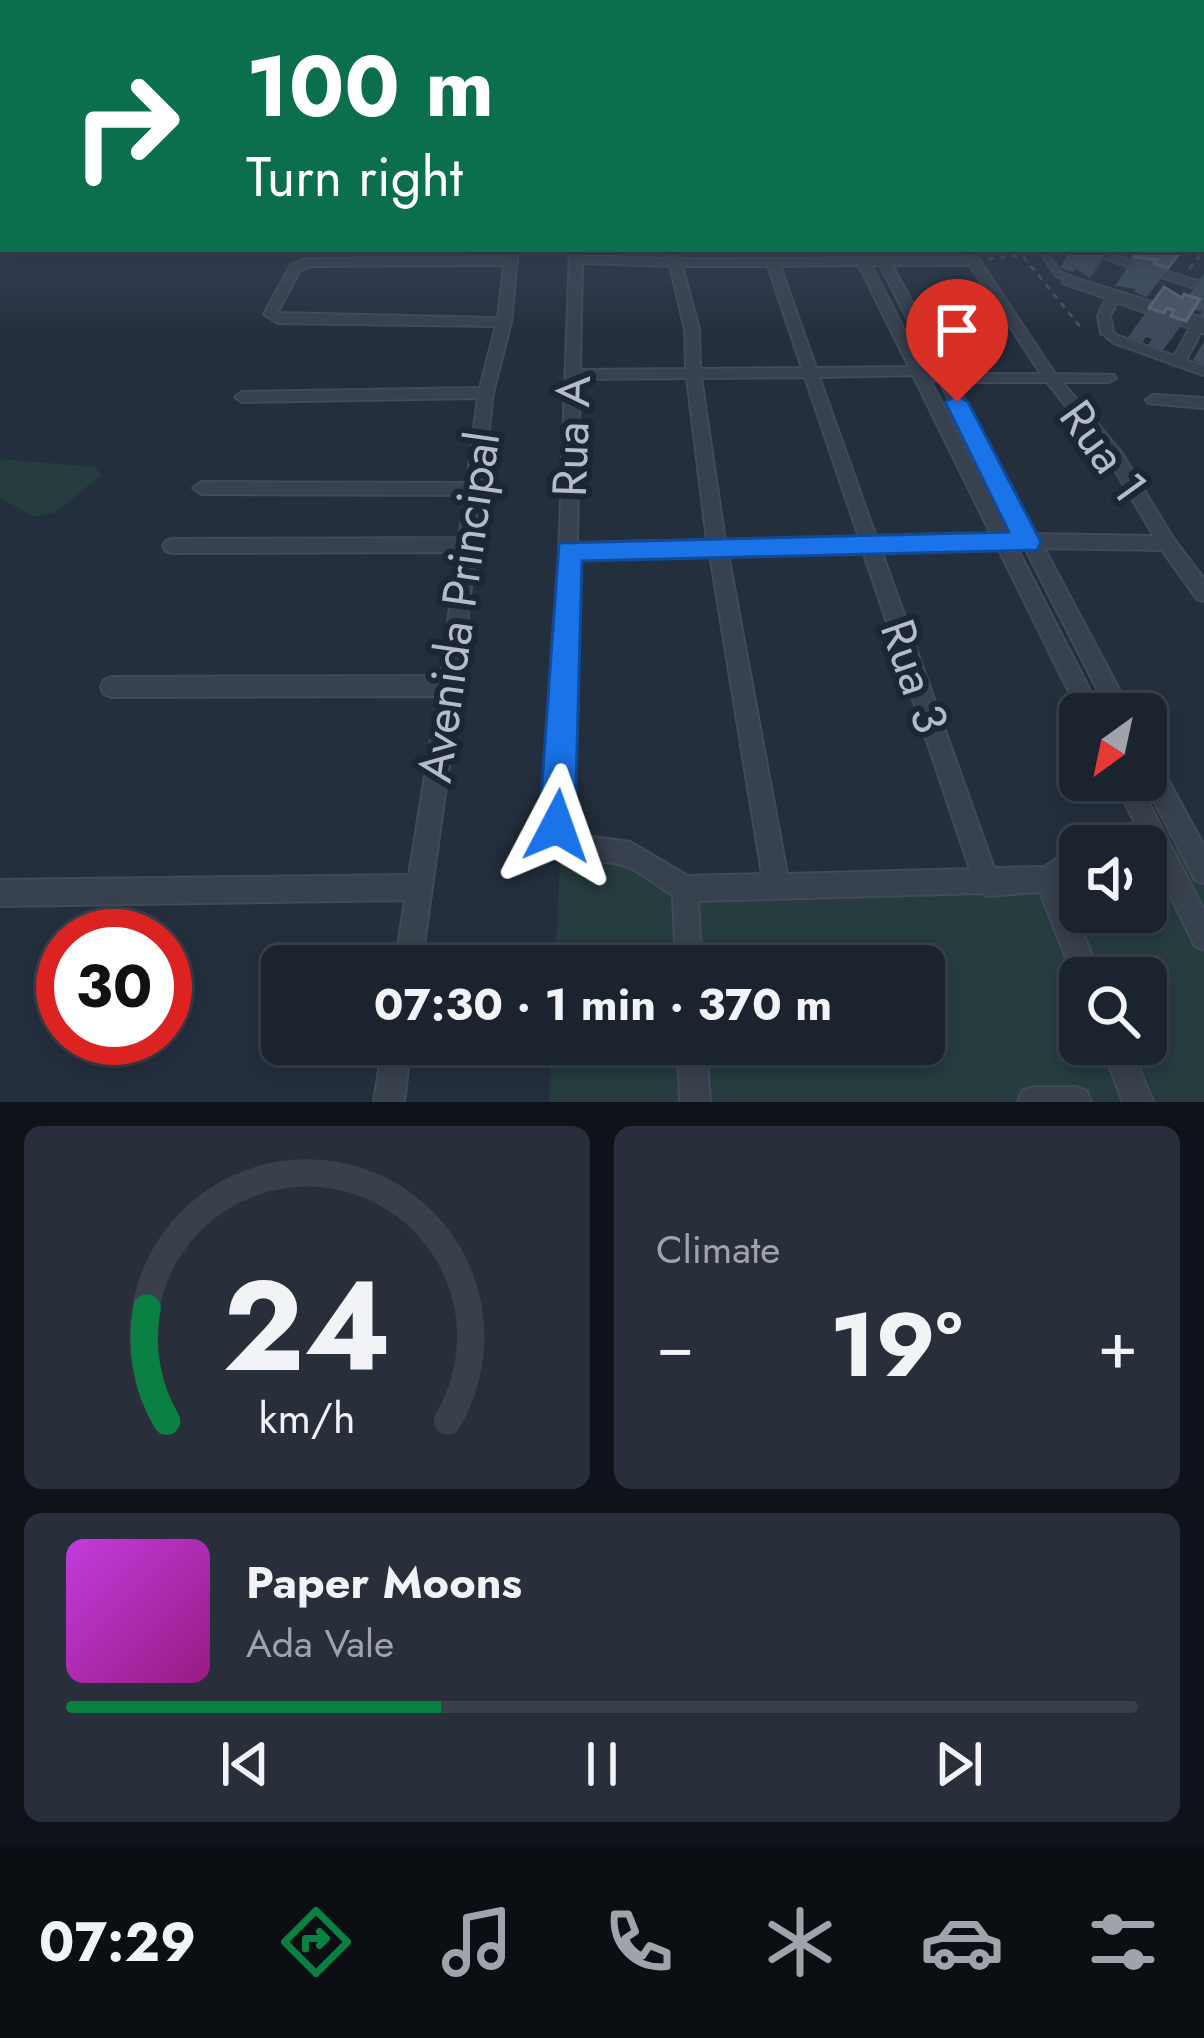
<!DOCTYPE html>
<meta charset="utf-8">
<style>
body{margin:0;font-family:Jost,sans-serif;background:#282f3a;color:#f1f3f6;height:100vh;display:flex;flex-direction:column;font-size:45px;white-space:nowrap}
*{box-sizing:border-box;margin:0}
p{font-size:39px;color:#a0a4aa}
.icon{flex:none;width:66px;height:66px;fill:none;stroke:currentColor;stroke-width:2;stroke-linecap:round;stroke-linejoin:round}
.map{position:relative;height:1102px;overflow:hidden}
.details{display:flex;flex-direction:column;gap:24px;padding:24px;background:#0f1319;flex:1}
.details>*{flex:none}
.hud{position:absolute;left:0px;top:0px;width:1206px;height:252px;box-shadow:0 6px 18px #0003,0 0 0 3px #39404a;background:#0b6e4f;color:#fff;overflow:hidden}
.needle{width:78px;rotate:213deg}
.tools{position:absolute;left:1059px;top:693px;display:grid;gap:24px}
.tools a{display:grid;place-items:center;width:108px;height:108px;border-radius:18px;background:#1b232e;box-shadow:0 6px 18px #0003,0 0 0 3px #39404a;font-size:60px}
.speed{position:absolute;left:36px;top:909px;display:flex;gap:24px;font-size:60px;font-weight:700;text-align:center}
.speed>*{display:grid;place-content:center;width:156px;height:156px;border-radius:50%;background:#1b232e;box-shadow:0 6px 18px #0003,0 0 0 3px #39404a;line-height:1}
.speed .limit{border:18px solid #d22;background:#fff;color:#111}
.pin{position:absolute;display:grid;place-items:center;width:102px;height:102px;color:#fff;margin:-123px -51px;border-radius:50% 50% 50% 0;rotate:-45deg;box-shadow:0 0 12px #0007}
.pin .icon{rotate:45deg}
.me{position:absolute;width:132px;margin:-66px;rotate:4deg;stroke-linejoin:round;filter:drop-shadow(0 0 9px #0008)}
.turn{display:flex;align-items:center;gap:42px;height:252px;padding:0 48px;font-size:54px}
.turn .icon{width:156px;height:156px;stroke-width:2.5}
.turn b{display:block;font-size:84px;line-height:102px}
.big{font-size:90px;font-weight:700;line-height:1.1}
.details .card{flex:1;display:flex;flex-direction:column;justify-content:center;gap:18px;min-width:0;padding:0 42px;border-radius:18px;background:#282f3a}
.details .dial{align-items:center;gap:0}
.dial svg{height:312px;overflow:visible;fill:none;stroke:#39404a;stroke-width:7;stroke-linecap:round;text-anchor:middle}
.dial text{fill:#f1f3f6;stroke:none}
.song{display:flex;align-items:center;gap:36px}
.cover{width:144px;height:144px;border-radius:18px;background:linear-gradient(135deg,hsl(290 70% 55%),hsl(310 70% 35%))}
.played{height:12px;border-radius:6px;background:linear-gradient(90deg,#0b8043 35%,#39404a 35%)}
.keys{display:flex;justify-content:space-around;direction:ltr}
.heat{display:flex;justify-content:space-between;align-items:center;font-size:66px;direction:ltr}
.details .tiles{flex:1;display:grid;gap:24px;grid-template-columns:1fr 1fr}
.card:last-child{grid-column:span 2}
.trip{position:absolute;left:261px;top:945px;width:684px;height:120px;border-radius:18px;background:#1b232e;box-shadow:0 6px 18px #0003,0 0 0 3px #39404a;font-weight:700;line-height:120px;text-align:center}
.menu{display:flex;height:192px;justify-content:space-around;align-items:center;background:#0b0e12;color:#a0a4aa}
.menu .icon{width:84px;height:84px}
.menu .active{color:#0b8043}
.menu b{font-size:54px;color:#f1f3f6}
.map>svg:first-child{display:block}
.green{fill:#263c3f;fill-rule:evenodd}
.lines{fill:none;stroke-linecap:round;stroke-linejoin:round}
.service-far1-casing{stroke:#414a57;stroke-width:9}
.service-casing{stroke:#414a57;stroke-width:12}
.minor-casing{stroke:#414a57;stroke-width:4}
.path{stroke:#3f5557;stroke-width:3;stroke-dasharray:6 6;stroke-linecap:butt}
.service-far1{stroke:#38414e;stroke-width:6}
.service{stroke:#38414e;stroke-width:8}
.minor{fill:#38414e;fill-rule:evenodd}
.wall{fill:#3f4b5c}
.shaded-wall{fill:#2f3b4b}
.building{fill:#4b5868;stroke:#5c6777;stroke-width:3}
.route{fill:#1a73e8;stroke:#114b97;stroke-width:3}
.labels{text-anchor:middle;stroke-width:12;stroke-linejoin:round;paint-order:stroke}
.street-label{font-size:48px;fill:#b4bcc9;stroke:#1d2633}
</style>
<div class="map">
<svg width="1204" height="1102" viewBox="0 0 1204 1102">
<rect width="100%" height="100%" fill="#242f3e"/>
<path class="green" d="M0,459L95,467L101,475L56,512L34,517L0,498Z
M561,838L685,889L1048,879L1080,855V912H1146V850L1204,847V1102H549L552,1044H924V966H555ZM1080,978H1146V1044H1080Z"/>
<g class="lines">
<defs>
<path id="service-far1" d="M1041,249L1058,274L1069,278"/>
<path id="service" d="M1106,331L1115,339L1204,371"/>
<path id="minor" d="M1203,235H1204V241H1203Z
M506,249H518L511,322L493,393L460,686L421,966H395L405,900L0,906V880L409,875L438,696L111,697L104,694L101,687L104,680L111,677L441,676L457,552L172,553L166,551L163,546L166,541L172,539L459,538L465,495L201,494L193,488L201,482L467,483L478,398L242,402L235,397L242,392L480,388L496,326L278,323L264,314L291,265L305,259L505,257ZM504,265L498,318L277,313L300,270L311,266Z
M570,249H582V256L669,259L666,249H678L680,259L966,258L960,249H972L1055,374L1114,375L1116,378L1109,382H1062L1121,452L1173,538L1204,579V601L1197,599L1162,550L1044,548L1132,714H1110L1025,548H1017L1102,714H1080L998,548L881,550L994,868L1044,867L1080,843L1088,846H1080V870L1062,884L1102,978H1080L1078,988L1040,892L987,896L982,893L698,901L702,966H676L673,896C659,887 645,875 630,868C603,855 564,870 549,838ZM582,263L670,266L685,329L686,369L580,370ZM859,265L909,367L816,368L780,266ZM871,265H880L934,370L923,367ZM892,265H970L1041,374H950ZM682,266H768L802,368L700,369L699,329ZM913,375L991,534L876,537L819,377ZM805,377L859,537L725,540L701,378ZM687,378L707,540L577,543L580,379ZM929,378L940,382L1018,534H1009ZM955,382H1047L1109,460L1154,536L1036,534ZM863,551L970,869L787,874L728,554ZM710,554L762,874L688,876L630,842L578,835L573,832L577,557Z
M1076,249H1094L1204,283V291Z
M1063,277H1071L1204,318V333L1201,332L1183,365H1173L1171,362L1190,328L1117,302L1110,316L1113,331L1111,334H1101L1098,316L1106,298L1063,283Z
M1153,395L1204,398V408L1148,403L1146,400Z
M1146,751L1154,754L1204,846V883L1195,880L1143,780H1146Z
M1114,780H1137L1204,910V950L1195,946Z
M383,1044H411L404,1102H374Z
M678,1044H706L710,1102H680Z
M1101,1044H1129L1153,1102H1123Z
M1033,1087H1076L1087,1091L1091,1102H1018L1022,1091Z"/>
</defs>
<use href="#service-far1" class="service-far1-casing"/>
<use href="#service" class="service-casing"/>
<use href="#minor" class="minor-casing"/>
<path class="path" d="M988,259L1022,255L1082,329
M1189,269L1202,253"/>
<use href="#service-far1" class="service-far1"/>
<use href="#service" class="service"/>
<use href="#minor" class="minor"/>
</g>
<path class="wall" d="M1071,249H1113L1090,278L1076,269L1073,272L1060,268Z
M1182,250L1147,297L1134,292L1136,289L1115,286L1134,257Z
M1204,274V316L1200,315L1202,311L1193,310L1163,350L1148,345L1152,339L1146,337L1142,343L1128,337L1164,287L1181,298L1189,295Z
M1204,341V365L1193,360Z"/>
<path class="shaded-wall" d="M1108,249H1113L1090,278Z"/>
<path class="building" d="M1141,249H1180L1182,250L1168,268L1154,264L1156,260L1134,257Z
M1164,287L1182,298L1184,294L1200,299L1186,321L1171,316L1174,310L1167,308L1164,313L1149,308Z"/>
<linearGradient id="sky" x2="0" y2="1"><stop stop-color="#141a22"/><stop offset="0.54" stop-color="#3f4d63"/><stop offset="1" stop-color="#3f4d63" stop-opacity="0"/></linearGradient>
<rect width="1204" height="334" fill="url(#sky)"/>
<path class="route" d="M957,395L968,402L1041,542L1037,550L582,561L575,826L570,838L557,844L545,838L539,826L559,543L1009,532L945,402Z"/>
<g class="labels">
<g class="street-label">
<text transform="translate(571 436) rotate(-88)" y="17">Rua A</text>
<text transform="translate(1104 451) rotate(54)" y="17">Rua 1</text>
<text transform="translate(458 607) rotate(-82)" y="17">Avenida Principal</text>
<text transform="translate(915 676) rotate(71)" y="17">Rua 3</text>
</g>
</g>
</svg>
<div class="tools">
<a><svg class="needle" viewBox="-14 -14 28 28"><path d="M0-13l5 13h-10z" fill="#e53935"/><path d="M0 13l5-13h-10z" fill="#a0a4aa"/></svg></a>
<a><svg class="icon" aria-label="sound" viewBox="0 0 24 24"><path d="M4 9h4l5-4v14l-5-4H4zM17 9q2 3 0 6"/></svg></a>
<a><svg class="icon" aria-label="search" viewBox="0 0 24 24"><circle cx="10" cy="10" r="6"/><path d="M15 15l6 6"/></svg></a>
</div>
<div class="speed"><div class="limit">30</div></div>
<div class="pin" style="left:957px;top:402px;background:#d93025"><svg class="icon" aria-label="arrive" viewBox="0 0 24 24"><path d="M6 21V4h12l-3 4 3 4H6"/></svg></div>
<svg class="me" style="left:557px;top:826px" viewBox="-20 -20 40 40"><path d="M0-17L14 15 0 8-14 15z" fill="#1a73e8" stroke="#fff" stroke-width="4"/></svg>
<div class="trip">07:30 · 1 min · 370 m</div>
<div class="hud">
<div class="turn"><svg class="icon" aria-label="right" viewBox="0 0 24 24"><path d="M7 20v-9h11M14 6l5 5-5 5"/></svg><div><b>100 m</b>Turn right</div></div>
</div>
</div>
<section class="details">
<div class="tiles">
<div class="card dial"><svg viewBox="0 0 100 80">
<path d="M14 69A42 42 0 1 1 86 69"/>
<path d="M14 69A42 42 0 0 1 9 40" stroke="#0b8043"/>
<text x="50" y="56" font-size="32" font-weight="700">24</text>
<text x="50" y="72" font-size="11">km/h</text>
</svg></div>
<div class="card"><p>Climate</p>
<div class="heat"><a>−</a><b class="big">19°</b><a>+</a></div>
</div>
<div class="card">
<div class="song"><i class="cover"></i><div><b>Paper Moons</b><p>Ada Vale</p></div></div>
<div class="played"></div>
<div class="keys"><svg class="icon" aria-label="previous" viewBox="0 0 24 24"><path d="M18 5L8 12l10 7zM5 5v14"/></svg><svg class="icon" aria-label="pause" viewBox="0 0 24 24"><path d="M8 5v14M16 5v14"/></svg><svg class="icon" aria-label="next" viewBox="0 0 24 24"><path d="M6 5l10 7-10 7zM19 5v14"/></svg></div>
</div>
</div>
</section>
<nav class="menu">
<b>07:29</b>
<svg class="icon active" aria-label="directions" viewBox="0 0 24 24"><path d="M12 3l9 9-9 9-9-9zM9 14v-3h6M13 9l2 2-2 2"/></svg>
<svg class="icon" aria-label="music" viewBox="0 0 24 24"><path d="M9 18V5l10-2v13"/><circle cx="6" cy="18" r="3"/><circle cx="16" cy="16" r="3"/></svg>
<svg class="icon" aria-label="phone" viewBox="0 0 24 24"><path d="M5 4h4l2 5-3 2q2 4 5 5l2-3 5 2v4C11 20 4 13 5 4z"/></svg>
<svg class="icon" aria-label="climate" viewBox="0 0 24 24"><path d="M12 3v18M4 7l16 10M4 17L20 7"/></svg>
<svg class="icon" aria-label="car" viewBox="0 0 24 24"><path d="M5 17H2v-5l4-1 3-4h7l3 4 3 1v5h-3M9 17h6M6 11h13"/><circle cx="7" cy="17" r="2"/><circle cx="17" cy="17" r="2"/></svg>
<svg class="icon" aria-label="filters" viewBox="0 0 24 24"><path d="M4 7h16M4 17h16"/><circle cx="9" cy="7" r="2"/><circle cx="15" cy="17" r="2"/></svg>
</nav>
